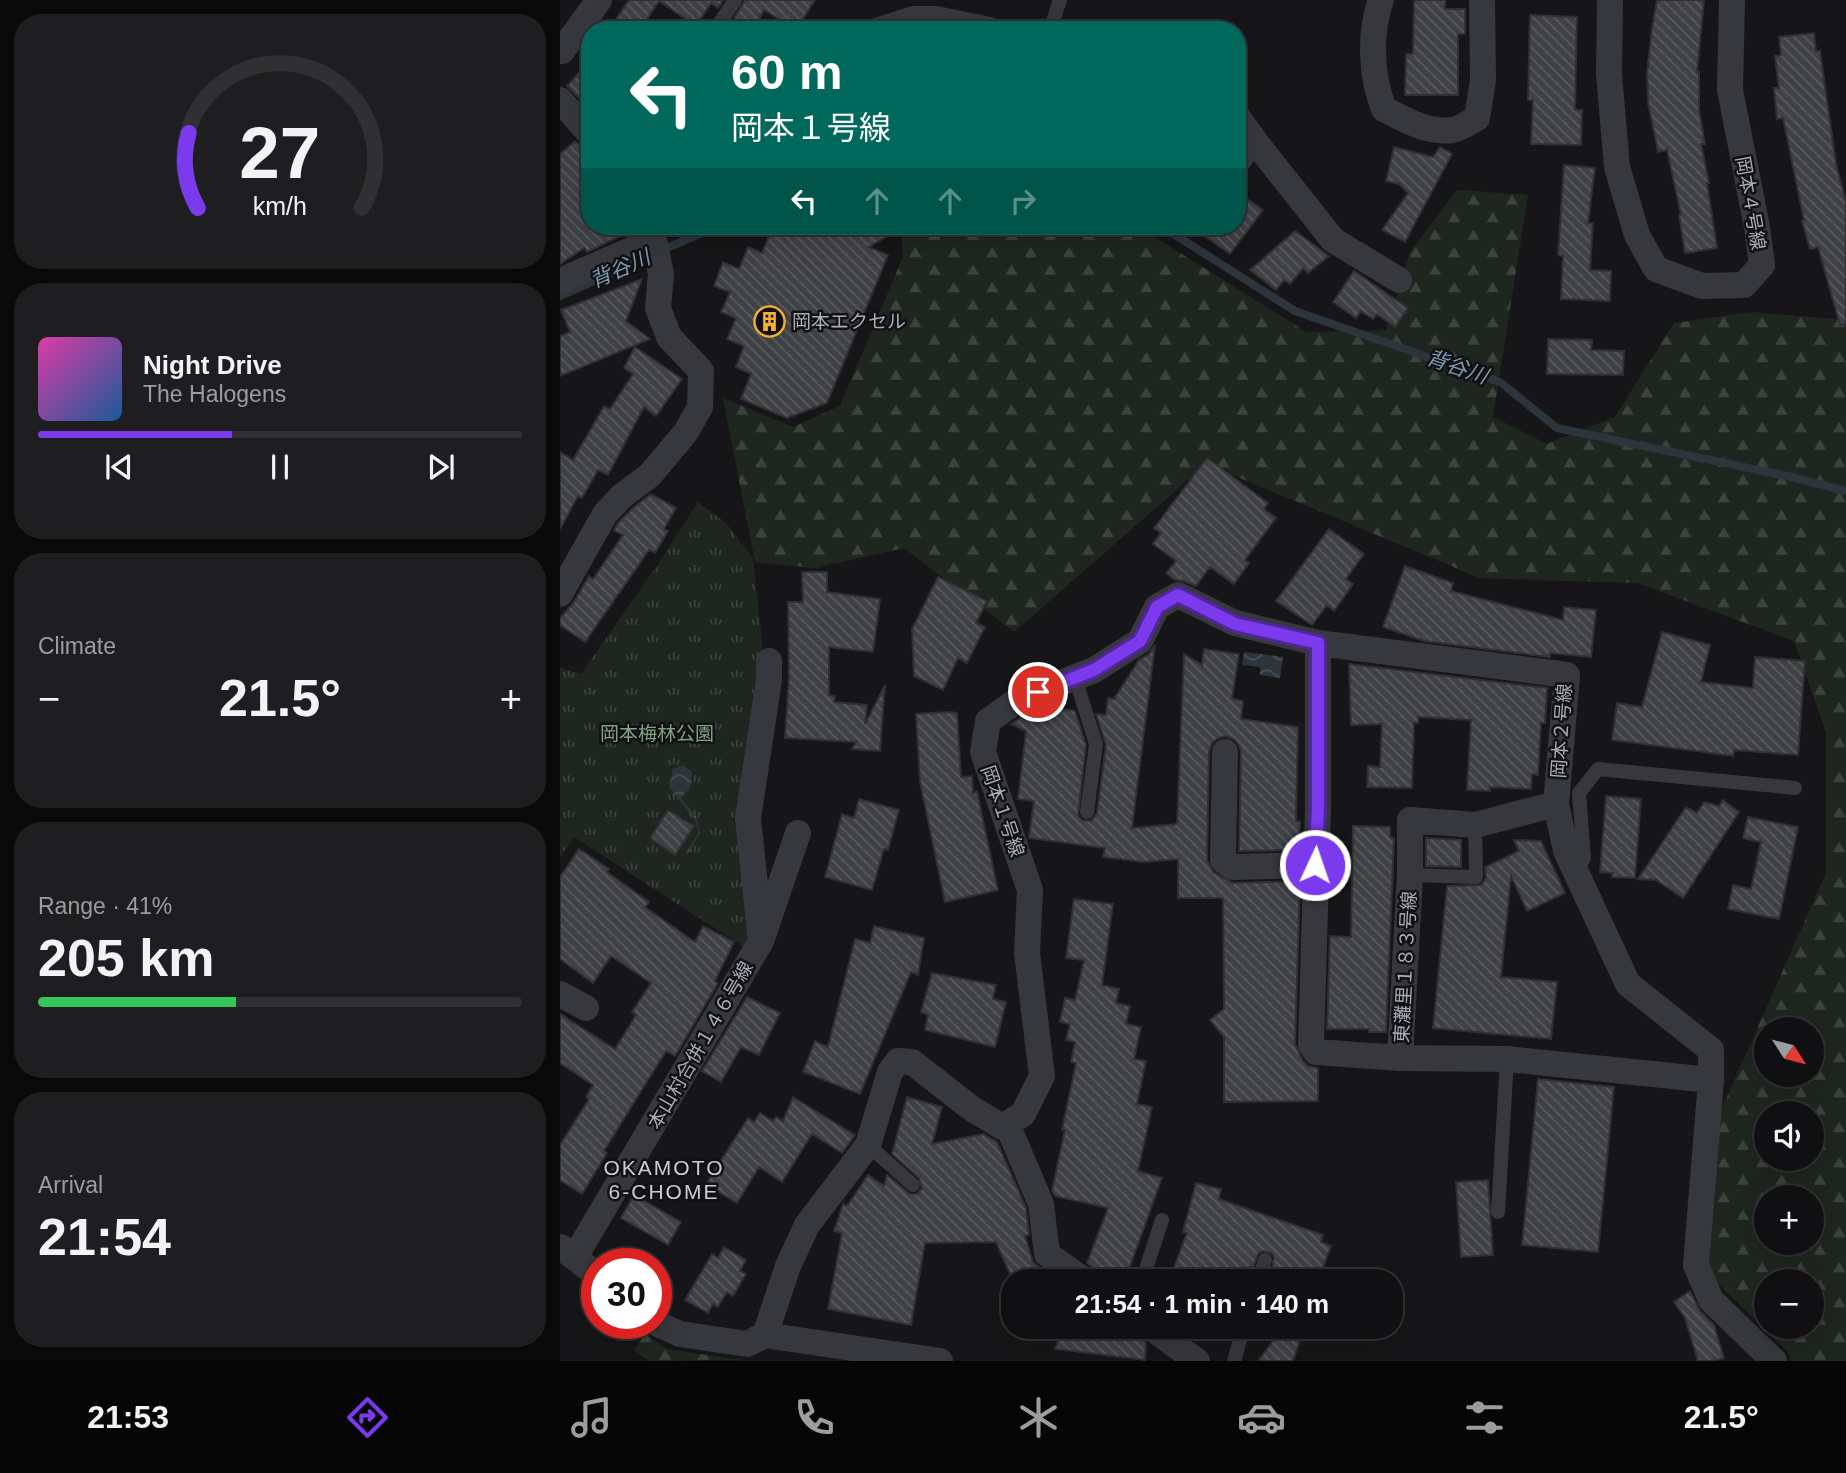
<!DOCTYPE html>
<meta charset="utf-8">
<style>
body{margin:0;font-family:Arial,"Noto Sans JP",sans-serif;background:#1e1e20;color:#f1f3f6;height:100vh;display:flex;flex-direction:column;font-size:26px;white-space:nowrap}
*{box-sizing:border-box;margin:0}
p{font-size:23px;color:#9c9d9f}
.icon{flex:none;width:38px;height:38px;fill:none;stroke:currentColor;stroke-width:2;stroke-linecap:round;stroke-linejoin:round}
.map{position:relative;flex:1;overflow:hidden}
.details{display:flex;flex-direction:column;gap:14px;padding:14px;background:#09090a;width:560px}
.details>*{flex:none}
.top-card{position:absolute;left:21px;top:21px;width:665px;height:214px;border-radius:28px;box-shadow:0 7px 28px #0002,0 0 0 2px #303032;background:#00695c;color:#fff;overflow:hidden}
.needle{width:46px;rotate:126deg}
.tools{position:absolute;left:1194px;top:1017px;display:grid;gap:14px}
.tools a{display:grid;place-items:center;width:70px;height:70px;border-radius:50%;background:#101012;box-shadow:0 7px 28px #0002,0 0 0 2px #303032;font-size:35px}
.speed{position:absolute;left:21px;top:1248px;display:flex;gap:14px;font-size:35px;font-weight:700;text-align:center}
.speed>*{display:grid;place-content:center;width:91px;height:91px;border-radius:50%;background:#101012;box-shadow:0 7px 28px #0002,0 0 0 2px #303032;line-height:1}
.speed .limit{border:10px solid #d22;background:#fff;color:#111}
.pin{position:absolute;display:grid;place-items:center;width:60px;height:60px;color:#fff;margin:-30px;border:4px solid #fff;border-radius:50%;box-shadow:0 2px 7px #0007}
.me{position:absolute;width:77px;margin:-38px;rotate:3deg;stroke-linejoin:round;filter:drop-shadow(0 0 5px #0008)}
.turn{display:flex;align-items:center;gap:24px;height:147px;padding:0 35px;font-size:32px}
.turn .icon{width:91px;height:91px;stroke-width:2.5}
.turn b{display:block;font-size:49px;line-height:60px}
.lanes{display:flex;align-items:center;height:66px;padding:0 35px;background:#0003;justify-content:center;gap:35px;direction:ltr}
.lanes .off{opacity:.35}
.big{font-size:52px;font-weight:600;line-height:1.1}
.details .tile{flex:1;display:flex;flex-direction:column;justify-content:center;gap:10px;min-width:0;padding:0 24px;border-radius:28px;background:#1e1e20}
.details .dial{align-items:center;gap:0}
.dial svg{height:182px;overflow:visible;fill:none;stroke:#303032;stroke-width:7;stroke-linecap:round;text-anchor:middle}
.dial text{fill:#f1f3f6;stroke:none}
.song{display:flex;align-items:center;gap:21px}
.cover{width:84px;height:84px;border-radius:10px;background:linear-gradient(135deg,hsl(320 70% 55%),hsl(210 70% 35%))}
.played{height:7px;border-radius:4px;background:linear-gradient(90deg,#7c3aed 40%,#303032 40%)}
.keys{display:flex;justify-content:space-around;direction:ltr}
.heat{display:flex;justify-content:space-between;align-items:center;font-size:38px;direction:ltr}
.charge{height:10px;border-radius:5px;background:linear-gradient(90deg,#34c759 41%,#303032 0)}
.trip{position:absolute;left:441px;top:1269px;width:402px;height:70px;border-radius:28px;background:#101012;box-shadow:0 7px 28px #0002,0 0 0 2px #303032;font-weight:600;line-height:70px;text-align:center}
.dock{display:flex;height:112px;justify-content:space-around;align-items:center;background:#060607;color:#9c9d9f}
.dock .icon{width:49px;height:49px}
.dock .current{color:#7c3aed}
.dock b{font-size:32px;color:#f1f3f6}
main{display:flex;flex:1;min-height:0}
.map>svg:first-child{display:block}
.forest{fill:url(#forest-firs);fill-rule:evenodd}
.park{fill:url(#park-tufts)}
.water{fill:url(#water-waves)}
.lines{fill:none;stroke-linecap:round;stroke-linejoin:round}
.stream{stroke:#2c353c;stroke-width:8}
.building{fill:url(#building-back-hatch);stroke:#303034;stroke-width:2}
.lane{stroke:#37383d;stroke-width:14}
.street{stroke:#37383d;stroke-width:26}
.route-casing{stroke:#51269a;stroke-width:18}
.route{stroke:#7c3aed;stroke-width:12}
.labels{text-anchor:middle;stroke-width:5;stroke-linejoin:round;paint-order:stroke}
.street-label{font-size:19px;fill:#a8adb8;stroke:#111113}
.poi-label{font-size:19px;fill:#a8adb8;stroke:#111113;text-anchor:start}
.park-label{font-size:19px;fill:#7fa381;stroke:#111113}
.water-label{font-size:21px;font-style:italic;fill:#7f9bb3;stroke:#111113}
.neighbourhood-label{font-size:21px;letter-spacing:2px;fill:#c9ccd4;stroke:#111113}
</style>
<main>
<section class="details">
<div class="tile dial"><svg viewBox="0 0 100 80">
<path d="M14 69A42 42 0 1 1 86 69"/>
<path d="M14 69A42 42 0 0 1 10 36" stroke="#7c3aed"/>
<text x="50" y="56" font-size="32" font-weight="700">27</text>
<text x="50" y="72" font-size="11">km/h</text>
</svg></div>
<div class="tile">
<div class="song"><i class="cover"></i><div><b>Night Drive</b><p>The Halogens</p></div></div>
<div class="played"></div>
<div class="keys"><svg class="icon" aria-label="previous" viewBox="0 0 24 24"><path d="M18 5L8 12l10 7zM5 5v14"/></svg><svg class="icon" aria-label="pause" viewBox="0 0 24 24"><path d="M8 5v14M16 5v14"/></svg><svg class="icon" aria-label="next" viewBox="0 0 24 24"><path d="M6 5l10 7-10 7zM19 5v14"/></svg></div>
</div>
<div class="tile"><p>Climate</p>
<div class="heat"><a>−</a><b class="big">21.5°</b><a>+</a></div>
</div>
<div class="tile"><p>Range · 41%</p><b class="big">205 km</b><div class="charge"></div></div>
<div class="tile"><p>Arrival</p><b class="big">21:54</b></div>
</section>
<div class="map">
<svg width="1286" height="1361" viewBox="0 0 1286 1361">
<defs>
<pattern id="forest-firs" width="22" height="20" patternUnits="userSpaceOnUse" patternTransform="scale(1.75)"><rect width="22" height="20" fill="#1e261f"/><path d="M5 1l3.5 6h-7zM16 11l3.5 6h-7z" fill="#3c433d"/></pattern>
<pattern id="park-tufts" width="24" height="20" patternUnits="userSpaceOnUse" patternTransform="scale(1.75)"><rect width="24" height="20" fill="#1e261f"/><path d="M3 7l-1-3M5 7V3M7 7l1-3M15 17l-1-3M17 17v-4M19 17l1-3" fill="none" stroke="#3c433d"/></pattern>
<pattern id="water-waves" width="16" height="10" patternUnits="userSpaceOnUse" patternTransform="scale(1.75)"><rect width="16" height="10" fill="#2c353c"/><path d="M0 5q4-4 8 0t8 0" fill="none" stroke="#485056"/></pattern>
<pattern id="building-back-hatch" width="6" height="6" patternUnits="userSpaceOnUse" patternTransform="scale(1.75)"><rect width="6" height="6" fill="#404145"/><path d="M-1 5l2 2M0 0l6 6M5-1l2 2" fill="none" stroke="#595a5e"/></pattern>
</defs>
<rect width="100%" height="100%" fill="#161618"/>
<path class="forest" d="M897,190L968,195L933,417L987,444L1055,417L1114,323L1192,312L1286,320V1361H1230L1229,1353L1145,1271L1153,1128L1266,873V732L1234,641L1077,583L920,578L646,464L454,632L344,548L254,568L195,562L163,398L233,427L280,406L343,257L341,226H577L747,332L826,330L850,252ZM1206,1029H1251V1074H1206ZM1206,1113H1251V1158H1206ZM1206,1197H1251V1242H1206ZM1206,1281H1251V1326H1206Z
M85,1334L107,1349L180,1360L89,1361L74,1350Z"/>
<path class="park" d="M138,502L166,523L193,558L204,661L193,928L184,947L14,837L0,858V668L21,674L100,561Z"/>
<path class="water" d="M684,652L723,657L720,678L700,675V667L682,665Z
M123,765L132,772L130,788L121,798L136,816L140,833L127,855L125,854L139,832L134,818L109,787L113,769Z"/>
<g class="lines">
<path class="stream" d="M601,226L735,311L940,382L997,428L1227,476L1286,491
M100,251L158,226
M0,296L66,267"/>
</g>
<path class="building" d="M69,0H163L158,8L151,3L136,26L99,1L80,30H74L57,18Z
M185,0H255L236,30L204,10L193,30L174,18Z
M854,0H885V9H905V34H898V95H845L846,54H853Z
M1097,0H1144L1137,72H1139V110L1145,144H1141L1149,183H1147L1157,248L1125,253L1119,215H1121L1107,150L1098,152L1088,103L1087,73L1092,28Z
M970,15L1017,17L1015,110H1022L1021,145L971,144L973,100H968Z
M1254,33L1256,51H1260L1276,164L1286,202V324L1280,325L1258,247L1250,249L1242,221L1244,220L1223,118L1217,119L1214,88H1219L1215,56L1221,55L1219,37Z
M30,60V109L7,86Z
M15,141L24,149H30V226H69L71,231L27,252L24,248L0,264V154Z
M834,147L873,157L880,147L892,154L845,242L822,230L848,193L839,184L826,181Z
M1004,165L1035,168L1028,223H1033L1030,270L1051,271L1050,301L1001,299L1003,256L998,255Z
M677,192L703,210L670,254L630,226H677Z
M234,226H344L309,247L328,255L267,403L227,418L181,399L191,374L176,367L184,346L167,339L176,318L161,312L170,292L154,286L163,262L179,269L188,247L202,253L212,229L230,236Z
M735,231L769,256L748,273L743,268L730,284L724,280L716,290L690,270Z
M794,271L848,308L835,327L817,314L813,319L801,311L796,318L773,302Z
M82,279L66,321L90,339L0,376V336L10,332L1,310Z
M988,339L1032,340L1031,350L1064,351L1063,375L987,374Z
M75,347L122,379L96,416L84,407L48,475L38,470L22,498L18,496L0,529V452L13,460L44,406L50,409L73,374L64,368Z
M647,458L708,503L704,509L716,518L685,560L689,563L674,584L650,567L636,586L624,581L615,580L606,573L616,561L593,544L601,533L594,528Z
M91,494L116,508L104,529L108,531L95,553L89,550L25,642L0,625V618L14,602L29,576L33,579L63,535L54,530L58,523L73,508Z
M769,529L804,554L786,579L793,584L774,611L767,605L752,625L716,601Z
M845,566L893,583L891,591L1003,620L1004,607L1036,610L1031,657L990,653V657L864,641L823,627Z
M242,572H267V592L320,599L313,652L269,647V695L275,696L274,702L307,705L305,724L325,685L320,751L292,749L296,742L225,738L229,676L228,602H243Z
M378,577L427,601L416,623L425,627L407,663L398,658L383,690L354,676L352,629Z
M1102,632L1150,645L1141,682L1193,688L1195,657L1245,661L1238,755L1174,750L1173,756L1052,740L1057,703L1082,707Z
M595,645L572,828L617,824L624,654L642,665L644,649L679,654L672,699L683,701L681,719L738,727L736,821L740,822L739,850L679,851L681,752L679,745L674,739L665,736L658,738L652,743L649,752L647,860L653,872L673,883L740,881L735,1044L743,1061L748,1066L758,1068V1101L664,1102V1037L650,1020L664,1009L663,898H618V859L584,862L543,857L545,848L469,838L474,801L458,799L466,731L451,724L460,718L491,707L515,711L526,745L518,815L522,820L531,821L537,813L546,745L536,714L546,715L548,698L554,699L579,660L589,654Z
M789,664L987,688L985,723H981L978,775L972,774L971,789L930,787V791L907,790L911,720L858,717V723H854L852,788L807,787L808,766L820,767L822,724L791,725Z
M387,712L397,713L401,777L412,776L413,793L417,792L438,890L385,902L360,782L356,714Z
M1046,796L1081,799L1075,878L1052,877L1053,873L1040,872Z
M299,799L339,810L328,850L324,849L312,890L265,877L282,814L294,818Z
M1163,800L1179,812L1123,898L1096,880L1078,879L1126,807L1137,813L1144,802L1159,806Z
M108,810L134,826L115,855L90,838Z
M1188,817L1238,827L1219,919L1168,909L1173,885L1191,889L1201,842L1183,838Z
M793,826L830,827V837L834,838L826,1032H809V1029H767L770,936L791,937Z
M866,838L901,840V867L866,866Z
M954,840L981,841L1005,893L967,911L951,876L941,977L997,982L991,1039L873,1028L887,886L921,885L926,878L925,867L959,851Z
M19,849L49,869L47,872L89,902L85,907L135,942L143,926L174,942L155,981L158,983L115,1056L106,1051L44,1151L47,1153L22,1194L0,1180V1145L29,1099L26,1097L33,1085L0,1063V1014L55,1049L76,1015L72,1012L91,983L51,956L33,983L0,959V877Z
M514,899L553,904L542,985L559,989L556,1003L570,1006L566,1024L581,1027L574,1059L586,1061L577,1104L592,1107L578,1171L602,1178L565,1280L535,1269L527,1263L548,1208L495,1196L492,1190L505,1130H502L516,1063L511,1062L515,1042L506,1040L510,1024L500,1022L505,998L515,1000L524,960L506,958Z
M314,926L364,938L358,975L351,972L300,1094L243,1072L255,1041L268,1047L295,939L310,943Z
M372,973L436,985L433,999L446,1002L435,1047L365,1030L368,1015L361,1012Z
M187,997L220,1013L199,1055L181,1047L161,1082L142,1071Z
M978,1079L1054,1087L1038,1252L962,1245Z
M233,1097L295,1135L282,1153L252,1134L222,1182L199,1167L177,1203L146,1184L188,1118L194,1122L200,1113L213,1121L216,1117L223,1121Z
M347,1097L382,1107L372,1144L423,1134L437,1142L466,1208L469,1235L465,1236L473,1262L479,1267L484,1281H453L436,1242L365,1243L351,1325L268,1309L282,1233L274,1231L283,1204L287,1206L308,1175L324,1186L327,1175L350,1194H357L362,1188L359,1178L332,1154Z
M928,1180L933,1255L901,1257L896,1182Z
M636,1183L661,1189L659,1199L763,1235L761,1242L771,1246L758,1281H728L711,1275L714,1257L711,1253L703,1251L698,1254L693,1268L689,1267L684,1281H609L627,1233L623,1232Z
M74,1195L121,1222L108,1245L61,1218Z
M164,1247L186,1260L180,1271L186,1274L173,1296L167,1292L158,1307L153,1304L148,1313L125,1300L152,1254L158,1258Z
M1130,1291L1140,1311L1154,1325L1164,1358L1153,1361H1138L1125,1318L1114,1302Z
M504,1326H567L586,1343L585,1360L495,1349Z
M724,1326H745L733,1361H698Z"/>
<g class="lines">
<path class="lane" d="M155,30L175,0
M490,30L500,0
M677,173L697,144
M515,678L536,744L527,812
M1015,871L1024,858L1019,793L1038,769L1235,788
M850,875L916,877L915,825
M308,1145L353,1185
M938,1212L947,1059
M582,1281L602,1220
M699,1281L705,1260
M674,1361L684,1326"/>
<path class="street" d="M821,0C809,33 811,77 824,109C845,120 867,133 892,130C900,129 910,122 917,118L923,80L922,0
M1050,0L1049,74L1057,167L1077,235L1096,269L1142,286L1184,285L1202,265L1197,227L1170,90L1172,0
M319,30L353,19H376L430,30
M2,51L39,0
M0,100L30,134
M677,116L697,144L773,240L839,280
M0,281L94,240
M0,594L45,514L62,496L90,475L126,432L140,407L141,371L109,337L98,308L101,274L94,240L85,226
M758,643V809L751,1044L756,1052L840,1058L947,1059L1151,1080
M665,752L663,860L673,867L755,865
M200,933L188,818L209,680V661
M0,994L26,1008
M840,1058L850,875V820L915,825L996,804
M447,1124L481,1204L487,1254L525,1281
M1,1247L37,1275
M15,1257L201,941L238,833
M96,1323L120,1334L187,1344L205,1335
M589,1326L637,1361
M205,1335L228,1266L247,1225L308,1145L330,1072L338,1061L352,1062L411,1108L442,1127L463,1114L482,1076L467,953L470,890L423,752L428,721L459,699L534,670L580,641L597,607L618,595L675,623L758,643L1007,675L996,804L1006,851L1068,984L1151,1050V1080L1136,1265L1151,1300L1214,1361
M205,1335L380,1361"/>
</g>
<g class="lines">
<defs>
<path id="route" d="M478,692L534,670L580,641L597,607L618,595L675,624L758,643V809L755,865"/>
</defs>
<use href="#route" class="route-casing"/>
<use href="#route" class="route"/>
</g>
<defs>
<symbol id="building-ring" viewBox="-11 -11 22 22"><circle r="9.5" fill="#111113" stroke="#f2b134" stroke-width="1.5"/><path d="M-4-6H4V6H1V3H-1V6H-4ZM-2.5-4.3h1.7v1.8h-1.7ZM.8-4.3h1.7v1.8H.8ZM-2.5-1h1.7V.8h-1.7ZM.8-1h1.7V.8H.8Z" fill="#f2b134"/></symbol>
</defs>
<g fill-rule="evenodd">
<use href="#building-ring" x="192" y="304" width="35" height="35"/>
</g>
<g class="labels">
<g class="street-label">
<text transform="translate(1191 203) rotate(80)" y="7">岡本４号線</text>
<text transform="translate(1001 731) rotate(-86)" y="7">岡本２号線</text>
<text transform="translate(443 811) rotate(71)" y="7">岡本１号線</text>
<text transform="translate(845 967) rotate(-87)" y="7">東灘里１８３号線</text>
<text transform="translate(140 1045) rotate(-60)" y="7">本山村合併１４６号線</text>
</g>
<g class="poi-label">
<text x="232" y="328">岡本エクセル</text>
</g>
<g class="park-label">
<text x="97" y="740">岡本梅林公園</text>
</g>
<g class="water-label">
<text transform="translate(60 269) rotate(-24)" y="7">背谷川</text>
<text transform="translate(897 367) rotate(19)" y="7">背谷川</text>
</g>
<g class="neighbourhood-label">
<text x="104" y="1175">OKAMOTO<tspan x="104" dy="24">6-CHOME</tspan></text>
</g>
</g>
</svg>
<div class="tools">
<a><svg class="needle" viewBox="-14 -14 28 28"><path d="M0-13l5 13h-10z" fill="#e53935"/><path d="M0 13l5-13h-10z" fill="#9c9d9f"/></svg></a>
<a><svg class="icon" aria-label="sound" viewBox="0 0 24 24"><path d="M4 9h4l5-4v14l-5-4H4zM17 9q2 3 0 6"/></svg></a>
<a>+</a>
<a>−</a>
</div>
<div class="speed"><div class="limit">30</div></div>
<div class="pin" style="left:478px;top:692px;background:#d93025"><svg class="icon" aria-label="arrive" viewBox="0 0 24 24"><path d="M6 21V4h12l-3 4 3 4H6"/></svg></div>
<svg class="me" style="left:755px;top:865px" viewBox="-20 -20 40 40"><circle r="17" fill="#7c3aed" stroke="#fff" stroke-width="3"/><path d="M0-11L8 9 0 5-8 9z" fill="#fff"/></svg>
<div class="trip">21:54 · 1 min · 140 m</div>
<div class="top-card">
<div class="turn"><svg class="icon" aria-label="left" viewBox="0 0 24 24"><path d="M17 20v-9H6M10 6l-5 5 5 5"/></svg><div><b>60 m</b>岡本１号線</div></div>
<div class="lanes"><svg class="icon" aria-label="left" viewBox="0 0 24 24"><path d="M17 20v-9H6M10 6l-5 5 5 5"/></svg><svg class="icon off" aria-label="ahead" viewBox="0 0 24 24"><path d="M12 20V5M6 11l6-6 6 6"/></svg><svg class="icon off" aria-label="ahead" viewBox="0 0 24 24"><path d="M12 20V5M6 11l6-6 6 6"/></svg><svg class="icon off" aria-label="right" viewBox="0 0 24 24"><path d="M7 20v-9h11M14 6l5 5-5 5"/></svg></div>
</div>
</div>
</main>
<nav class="dock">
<b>21:53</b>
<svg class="icon current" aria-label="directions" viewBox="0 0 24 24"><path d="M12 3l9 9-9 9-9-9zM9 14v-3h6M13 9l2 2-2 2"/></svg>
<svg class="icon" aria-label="music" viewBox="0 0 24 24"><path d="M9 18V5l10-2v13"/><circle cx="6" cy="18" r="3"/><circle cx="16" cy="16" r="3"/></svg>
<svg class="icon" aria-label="phone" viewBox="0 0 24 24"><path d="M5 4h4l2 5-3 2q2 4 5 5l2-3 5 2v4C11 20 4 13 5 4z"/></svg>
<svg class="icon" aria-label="climate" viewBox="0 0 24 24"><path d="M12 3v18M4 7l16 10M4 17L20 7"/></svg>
<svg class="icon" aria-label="car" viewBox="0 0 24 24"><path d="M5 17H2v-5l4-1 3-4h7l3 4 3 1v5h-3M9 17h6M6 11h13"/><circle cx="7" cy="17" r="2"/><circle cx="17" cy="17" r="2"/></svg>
<svg class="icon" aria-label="filters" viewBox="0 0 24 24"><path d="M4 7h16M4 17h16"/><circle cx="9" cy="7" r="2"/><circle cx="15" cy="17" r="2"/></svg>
<b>21.5°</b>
</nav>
